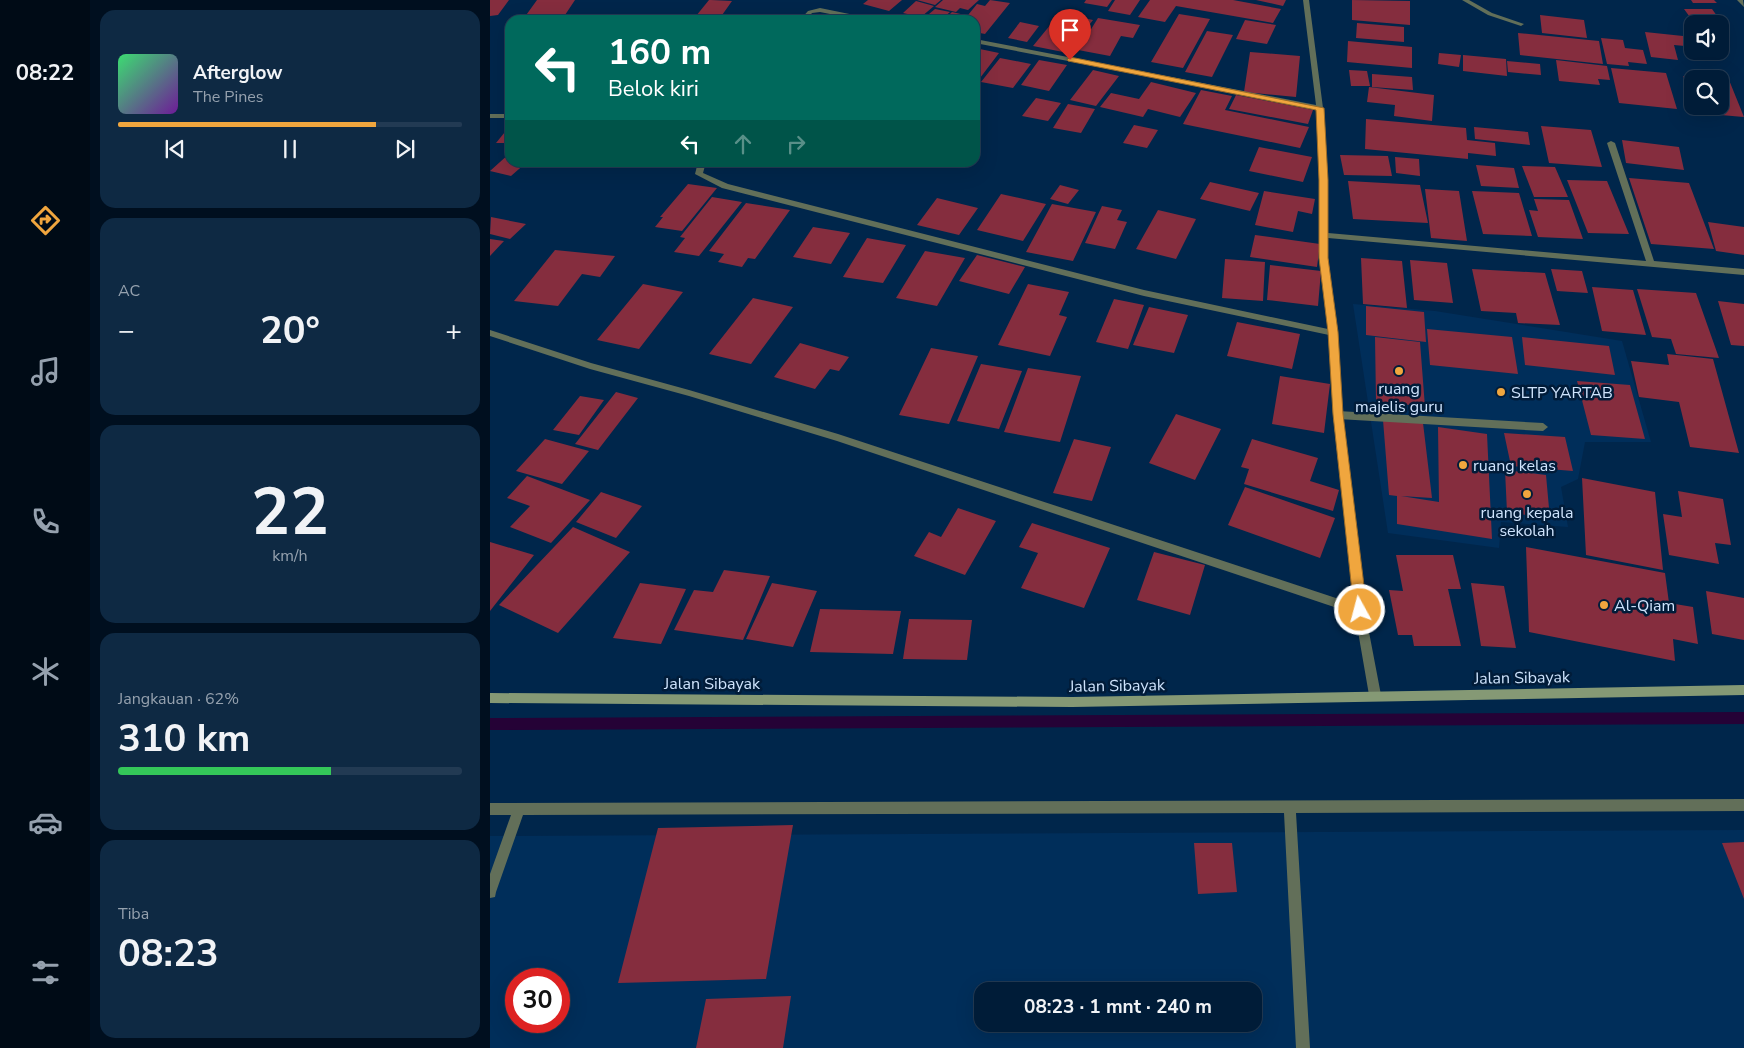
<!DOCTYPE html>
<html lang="id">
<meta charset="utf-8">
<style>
body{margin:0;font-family:"Nunito Sans",sans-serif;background:#0e2943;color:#f1f3f6;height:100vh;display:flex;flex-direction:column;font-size:19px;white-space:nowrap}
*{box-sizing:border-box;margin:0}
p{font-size:16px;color:#95a1ae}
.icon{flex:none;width:28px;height:28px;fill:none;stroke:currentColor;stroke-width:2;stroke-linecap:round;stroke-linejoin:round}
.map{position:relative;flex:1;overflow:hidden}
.panel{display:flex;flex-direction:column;gap:10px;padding:10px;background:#000f1f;width:400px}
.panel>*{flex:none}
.banner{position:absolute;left:15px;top:15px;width:475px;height:152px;border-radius:15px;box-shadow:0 5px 20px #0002,0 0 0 1px #223a53;background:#00695c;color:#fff;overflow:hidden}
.fabs{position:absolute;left:1194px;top:15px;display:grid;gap:10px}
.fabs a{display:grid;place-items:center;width:45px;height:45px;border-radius:10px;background:#001c38;box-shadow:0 5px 20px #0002,0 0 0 1px #223a53;font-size:25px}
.speed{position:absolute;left:15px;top:968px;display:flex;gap:10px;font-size:25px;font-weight:700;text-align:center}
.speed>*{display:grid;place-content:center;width:65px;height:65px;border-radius:50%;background:#001c38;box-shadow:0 5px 20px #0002,0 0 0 1px #223a53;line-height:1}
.speed .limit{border:8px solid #d22;background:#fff;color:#111}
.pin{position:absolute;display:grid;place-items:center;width:42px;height:42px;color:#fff;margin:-51px -21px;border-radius:50% 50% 50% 0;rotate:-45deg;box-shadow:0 0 5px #0007}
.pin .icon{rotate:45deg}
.me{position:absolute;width:55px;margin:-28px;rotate:353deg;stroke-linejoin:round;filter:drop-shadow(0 0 4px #0008)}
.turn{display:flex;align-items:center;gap:18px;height:105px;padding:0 20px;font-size:22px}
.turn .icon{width:65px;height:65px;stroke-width:2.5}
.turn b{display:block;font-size:35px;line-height:42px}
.lanes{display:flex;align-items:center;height:48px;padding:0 20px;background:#0003;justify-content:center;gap:25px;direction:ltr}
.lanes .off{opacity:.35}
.big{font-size:38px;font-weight:700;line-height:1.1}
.panel .tile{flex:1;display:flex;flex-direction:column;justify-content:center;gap:8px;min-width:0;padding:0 18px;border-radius:15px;background:#0e2943}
.panel .dial{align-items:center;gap:0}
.dial b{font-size:65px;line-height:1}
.song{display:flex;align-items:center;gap:15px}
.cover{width:60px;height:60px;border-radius:8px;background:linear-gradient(135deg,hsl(140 70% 55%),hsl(280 70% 35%))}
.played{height:5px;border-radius:2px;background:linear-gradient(90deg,#f0a63e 75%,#223a53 75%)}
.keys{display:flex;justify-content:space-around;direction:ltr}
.heat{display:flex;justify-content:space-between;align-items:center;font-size:28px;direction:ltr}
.charge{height:8px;border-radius:4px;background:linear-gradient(90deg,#34c759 62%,#223a53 0)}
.trip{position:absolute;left:484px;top:982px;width:288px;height:50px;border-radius:15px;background:#001c38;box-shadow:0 5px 20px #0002,0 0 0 1px #223a53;font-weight:700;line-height:50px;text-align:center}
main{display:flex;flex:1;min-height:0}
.dock{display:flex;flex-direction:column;width:90px;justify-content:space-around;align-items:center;background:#000b16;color:#95a1ae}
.dock .icon{width:35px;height:35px}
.dock .selected{color:#f0a63e}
.dock b{font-size:22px;color:#f1f3f6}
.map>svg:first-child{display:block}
.built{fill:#002e5a;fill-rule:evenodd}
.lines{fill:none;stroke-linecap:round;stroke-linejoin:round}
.stream{fill:#250236;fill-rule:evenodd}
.building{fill:#852d3e}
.lane{fill:#626f59;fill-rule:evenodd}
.street{fill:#626f59;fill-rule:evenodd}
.secondary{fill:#859975;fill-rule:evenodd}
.route{fill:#f0a63e;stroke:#9c6c28}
.poi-dot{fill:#f0a63e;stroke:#011c39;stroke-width:2}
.labels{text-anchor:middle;stroke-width:5;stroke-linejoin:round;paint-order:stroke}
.poi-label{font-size:16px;fill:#cfe4fd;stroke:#011c39;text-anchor:start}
.street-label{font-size:16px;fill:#cfe4fd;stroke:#011c39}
</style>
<main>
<nav class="dock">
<b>08:22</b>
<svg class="icon selected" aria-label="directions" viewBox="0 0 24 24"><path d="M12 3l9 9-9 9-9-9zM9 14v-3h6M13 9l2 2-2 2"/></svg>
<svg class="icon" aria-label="music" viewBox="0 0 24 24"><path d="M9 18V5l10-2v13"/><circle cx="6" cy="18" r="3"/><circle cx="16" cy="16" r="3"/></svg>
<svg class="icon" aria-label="phone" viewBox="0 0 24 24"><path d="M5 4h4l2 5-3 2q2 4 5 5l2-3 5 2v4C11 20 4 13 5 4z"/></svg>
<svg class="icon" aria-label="climate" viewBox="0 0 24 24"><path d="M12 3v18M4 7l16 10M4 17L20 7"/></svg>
<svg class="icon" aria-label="car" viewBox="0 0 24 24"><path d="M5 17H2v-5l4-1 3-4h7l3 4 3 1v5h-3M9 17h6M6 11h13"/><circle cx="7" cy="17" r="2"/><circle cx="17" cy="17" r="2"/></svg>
<svg class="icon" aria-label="filters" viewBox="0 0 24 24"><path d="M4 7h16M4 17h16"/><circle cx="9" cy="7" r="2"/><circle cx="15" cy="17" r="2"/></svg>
</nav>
<section class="panel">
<div class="tile">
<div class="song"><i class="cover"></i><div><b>Afterglow</b><p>The Pines</p></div></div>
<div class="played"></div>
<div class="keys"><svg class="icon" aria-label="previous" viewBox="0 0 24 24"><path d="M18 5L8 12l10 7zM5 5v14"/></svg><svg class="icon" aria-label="pause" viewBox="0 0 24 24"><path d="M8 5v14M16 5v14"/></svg><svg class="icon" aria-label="next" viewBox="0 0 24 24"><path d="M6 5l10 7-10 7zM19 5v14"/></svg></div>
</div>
<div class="tile"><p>AC</p>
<div class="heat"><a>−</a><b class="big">20°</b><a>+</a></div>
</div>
<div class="tile dial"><b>22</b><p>km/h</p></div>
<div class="tile"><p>Jangkauan · 62%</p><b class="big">310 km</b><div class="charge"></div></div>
<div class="tile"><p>Tiba</p><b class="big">08:23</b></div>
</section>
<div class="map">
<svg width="1254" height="1048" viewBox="0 0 1254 1048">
<rect width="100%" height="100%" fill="#00264b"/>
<path class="built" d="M863,304L945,311L1132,341L1161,442H1095L1088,479L1071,487L1078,527L1011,522L1009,548L898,533Z
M1254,830V1048H0V836ZM26,979H69V1021H26ZM492,991H762V1024H492Z"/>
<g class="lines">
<path class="stream" d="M1254,712V724L0,730V718Z"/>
</g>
<path class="building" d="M0,0H19L8,15L0,16Z
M47,0H85L73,18H34Z
M219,0H221L242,1L230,18L206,16Z
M378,0H412L399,11L373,4Z
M427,0H451L445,5Z
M453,0H489L478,10L470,8L466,12L445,7Z
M500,0L520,3L495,34L485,32V20H474L487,4L495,6Z
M596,0H622L617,7L594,3Z
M625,0H650L640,15L618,11Z
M660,0H743L791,9L783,23L686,6L675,22L648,17Z
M766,0H796L793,6Z
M862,0L920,1V25L862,20Z
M1201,0H1224L1227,3H1203Z
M426,1L444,6L431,17L413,13Z
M445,9L460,12L453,18L439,14Z
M1194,9H1222L1235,27H1230V24H1205Z
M462,12L475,15L470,20H454Z
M570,13L603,20L578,53L543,46Z
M689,14L720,19L693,68L661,62Z
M1050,15L1094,20L1097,38L1052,33Z
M608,18L650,25L643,38L631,36L620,56L588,50Z
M755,20L786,25L777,44L746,39Z
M530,22L549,26L537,42L518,38Z
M867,23L914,27V42L866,38Z
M717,31L743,35L722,77L695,72Z
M1155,32L1193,36L1195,46L1184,45L1188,60L1161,57Z
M1028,33L1109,41L1113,64L1030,55Z
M1111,38L1133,40L1135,48L1153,50L1157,64L1138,62L1139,66L1117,64Z
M858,41L922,47V68L857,62Z
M485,48L509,53L487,82H485Z
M760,52L810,56L806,97L754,92Z
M949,53L971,55L969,67L948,64Z
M973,55L1016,59L1017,76L973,71Z
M510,58L541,64L523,88L491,82Z
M549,60L577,65L559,91L531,85Z
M1066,60L1117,66L1120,80L1108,79L1110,85L1069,81Z
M1017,61L1050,64L1051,75L1018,72Z
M1121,68L1176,73L1187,109L1129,103Z
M603,70L629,76L606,106L580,100Z
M859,70L877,71L880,86H861Z
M882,74L922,77L923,90L882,87Z
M1193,76L1202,77V101Z
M1230,79L1239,80L1254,117L1207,113L1204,106H1230Z
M661,82L706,93L690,117L658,109L653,117L610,107L621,93L649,99Z
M879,87L944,95L942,121L904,116L905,105L877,102Z
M711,90L742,96L735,110L819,127L810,148L693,124Z
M746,95L823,110L818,124L739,109Z
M546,98L571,103L558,121L532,116Z
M578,104L605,109L591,133L563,128Z
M876,119L976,128L977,140L1005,143L1006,156L978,153V159L875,149Z
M644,125L668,130L657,148L633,143Z
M1051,126L1101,130L1112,167L1059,163Z
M19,127L20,143H6Z
M984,127L1038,132L1040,145L985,139Z
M1132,140L1189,147L1194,170L1136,163Z
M769,147L822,157L813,182L759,171Z
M20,153V162H37L21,176L0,171Z
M850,155L898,156L902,176L854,175Z
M905,157L929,159L930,176L906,173Z
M986,165L1024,168L1029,188L991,186Z
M1032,166L1065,167L1078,197H1044Z
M1139,178L1199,183L1224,249L1161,244Z
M1077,180L1117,181L1139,234L1098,233Z
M858,181L930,185L938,223L863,219Z
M720,182L769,193L760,211L710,199Z
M198,184L227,188L192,231L165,227L173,217H170Z
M570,185L589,190L578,204L560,199Z
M935,189L969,191L977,241L941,238Z
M774,191L825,199L822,214L808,211L803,232L765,225Z
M982,191L1029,193L1042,236L993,234Z
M511,194L556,204L533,241L487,230Z
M222,197L252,202L209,256L184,252L195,238L190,237Z
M447,198L488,208L469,235L427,225Z
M1044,199L1079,200L1093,239L1048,237L1039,210L1048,211Z
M256,203L300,210L265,259L258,258L252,267L228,262L234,254L219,251Z
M562,204L606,212L583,261L536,252Z
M612,206L632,210L627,220L637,222L625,249L595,243Z
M668,210L706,219L686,259L646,249Z
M1,217L36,224L20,239L0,234Z
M1218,222L1254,227V255L1226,251Z
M323,227L360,233L341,264L303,257Z
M765,235L830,244L827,267L760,257Z
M377,238L416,245L393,283L353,277Z
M0,239L14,241L0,256Z
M65,250L125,256L110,277L92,274L68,306L24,301Z
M435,251L475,258L447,306L406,298Z
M487,255L535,267L519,294L469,281Z
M871,258L912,261L917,308L873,304Z
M735,259L775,262L773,301L732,298Z
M920,260L957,263L963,303L924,300Z
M780,265L831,271L828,306L777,300Z
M982,269L1055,273L1070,325L1028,323L1026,313L991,311Z
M1061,269L1092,271L1098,293L1067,291Z
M153,284L193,292L149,349L107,340Z
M538,284L579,292L569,315L577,317L560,356L508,345Z
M1102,287L1143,290L1156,335L1112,331Z
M1147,289L1206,293L1229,358L1186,354L1181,339L1162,337Z
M263,298L303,307L261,364L219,354Z
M624,299L654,305L638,349L606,342Z
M1228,301L1254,304V346L1241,345Z
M876,306L934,312L936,342L876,335Z
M659,307L698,315L684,353L643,345Z
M747,322L810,334L802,369L737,356Z
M937,329L1022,337L1028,374L940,365Z
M885,337L930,342L935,407L886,401Z
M1032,337L1119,346L1125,375L1035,365Z
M310,343L359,357L349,371L340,369L325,389L284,377Z
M441,348L488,356L459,424L409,415Z
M1177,354L1223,359L1249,453L1200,447L1189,402L1149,397L1141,361L1179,365Z
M491,364L532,371L509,429L467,421Z
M538,368L591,376L570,442L514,432Z
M790,376L840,384L834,433L782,424Z
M1087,381L1140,385L1155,439L1101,435Z
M126,392L148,398L108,450L85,444Z
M90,396L114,400L89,435L63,430Z
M686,414L731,429L705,480L659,463Z
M893,420L933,423L942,498L911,496L949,502L948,427L997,434L1002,539L907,524V496L899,495Z
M1014,433L1075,437L1083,471L1021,466Z
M55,439L99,451L72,484L26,471Z
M584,439L621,447L602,501L563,493Z
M762,439L828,458L820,481L849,490L843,511L754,484L759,469L751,467Z
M1015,470L1056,475L1060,519L1017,512Z
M37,476L100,500L61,543L20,527L40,506L17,498Z
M1092,478L1165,492L1173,570L1096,555Z
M755,487L845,518L830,558L738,525Z
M1188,491L1233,499L1241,545L1225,543L1229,564L1179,555L1173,514L1192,517Z
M111,492L152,506L126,538L86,522Z
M468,508L506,521L475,575L424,556L439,532L451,537Z
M542,523L620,548L594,608L531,588L548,553L529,547Z
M83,527L140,552L68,633L9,605Z
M0,542L44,555L0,611Z
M1036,547L1175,573L1179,603L1203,607L1208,644L1183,639L1185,661L1039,632Z
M664,552L715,565L700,615L647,600Z
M906,555H963L971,589H958L971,646H924L922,635H908L899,590L913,591Z
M234,570L280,576L253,640L184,630L204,590L223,592Z
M150,583L196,589L171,644L123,638Z
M282,583L327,591L303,647L256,639Z
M981,583L1014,586L1026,648L991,646Z
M1216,591L1254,598V640L1222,634Z
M330,609L411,611L403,654L320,652Z
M419,619L482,620L477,660L413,659Z
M303,825L276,979L128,983L168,828Z
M1254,842V899L1232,843Z
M704,843H742L747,892L708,894Z
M301,996L293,1048H206L216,999Z"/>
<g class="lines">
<path class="lane" d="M848,411L1053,423L1058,427L1053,431L848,419L843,415Z
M1254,799V811L806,813L820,1048H806L794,813L33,815L6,892L5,897L0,898V874L21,815H0V803Z"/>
<path class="street" d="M813,0H819L833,108L838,180V233L1156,261L1117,143L1121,141L1125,143L1164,261L1254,269V275L838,238V258L847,333L853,415L875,611L891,695L889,699L885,700L881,699L879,695L865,614L347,441L199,396L100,369L0,336V330L101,363L199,390L348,434L864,604L843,415L839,335L654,296L232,188L205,174L208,162H216L213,173L238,184L654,290L838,329L830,258V180L827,109L485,43V39L826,105Z
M972,0H979L1002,13L1034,24L1031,26L998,15Z
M1247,0H1253L1254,7Z
M330,8L379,18L382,20H370L330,12L322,13L316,20H310L318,11Z
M0,114H20V118H0Z"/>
<path class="secondary" d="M1254,685V695L582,707L0,703V693L582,697Z"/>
</g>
<path class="route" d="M580,57L834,108L838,180V258L848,332L853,414L877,610L875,614L870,616L864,610L843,414L838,332L829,258V180L826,110L578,61L577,60Z"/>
<g class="poi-dot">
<circle cx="909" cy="371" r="5"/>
<circle cx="1011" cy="392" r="5"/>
<circle cx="973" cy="465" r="5"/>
<circle cx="1037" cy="494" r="5"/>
<circle cx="1114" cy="605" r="5"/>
</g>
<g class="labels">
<g class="poi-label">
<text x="909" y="394" text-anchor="middle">ruang<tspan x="909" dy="18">majelis guru</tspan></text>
<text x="1021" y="398">SLTP YARTAB</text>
<text x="983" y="471">ruang kelas</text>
<text x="1037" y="518" text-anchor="middle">ruang kepala<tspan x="1037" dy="18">sekolah</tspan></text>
<text x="1124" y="611">Al-Qiam</text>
</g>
<g class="street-label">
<text transform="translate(1032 677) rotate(-1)" y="6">Jalan Sibayak</text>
<text x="222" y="689">Jalan Sibayak</text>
<text transform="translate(627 685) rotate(-1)" y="6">Jalan Sibayak</text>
</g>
</g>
</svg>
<div class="fabs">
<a><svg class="icon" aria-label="sound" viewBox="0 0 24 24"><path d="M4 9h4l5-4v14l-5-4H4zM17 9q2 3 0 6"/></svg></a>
<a><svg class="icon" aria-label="search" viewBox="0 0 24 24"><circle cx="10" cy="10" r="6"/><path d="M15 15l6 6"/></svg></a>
</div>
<div class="speed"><div class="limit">30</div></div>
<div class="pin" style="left:580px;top:60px;background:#d93025"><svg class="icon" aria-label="arrive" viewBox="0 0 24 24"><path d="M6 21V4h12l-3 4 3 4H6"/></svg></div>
<svg class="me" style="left:870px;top:610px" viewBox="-20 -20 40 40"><circle r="17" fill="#f0a63e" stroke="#fff" stroke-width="3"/><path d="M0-11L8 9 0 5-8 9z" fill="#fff"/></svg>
<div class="trip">08:23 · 1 mnt · 240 m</div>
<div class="banner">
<div class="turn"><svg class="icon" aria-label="left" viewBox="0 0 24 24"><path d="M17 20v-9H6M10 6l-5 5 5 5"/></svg><div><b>160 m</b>Belok kiri</div></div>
<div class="lanes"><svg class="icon" aria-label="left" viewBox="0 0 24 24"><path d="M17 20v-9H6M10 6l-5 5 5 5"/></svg><svg class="icon off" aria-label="ahead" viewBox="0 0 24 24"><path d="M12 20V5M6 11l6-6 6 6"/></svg><svg class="icon off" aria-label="right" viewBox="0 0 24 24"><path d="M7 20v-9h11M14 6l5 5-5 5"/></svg></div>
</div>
</div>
</main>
